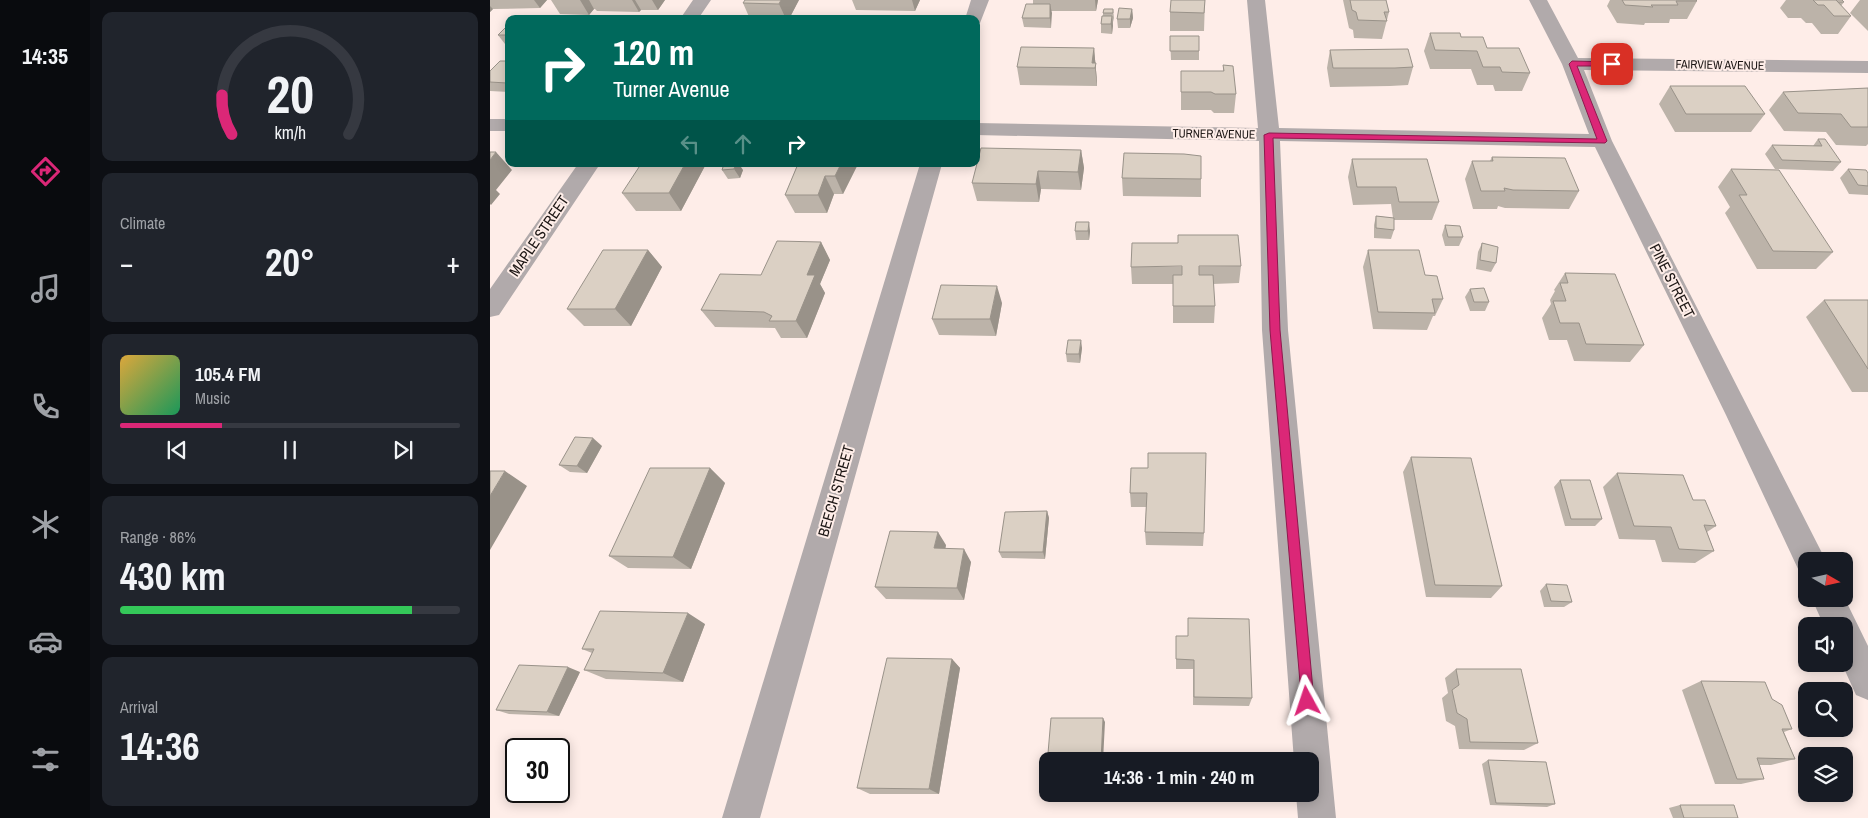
<!DOCTYPE html>
<meta charset="utf-8">
<style>
body{margin:0;font-family:"Archivo Narrow",sans-serif;background:#20242c;color:#f1f3f6;height:100vh;display:flex;flex-direction:column;font-size:19px;white-space:nowrap}
*{box-sizing:border-box;margin:0}
p{font-size:16px;color:#9ea1a6}
.icon{flex:none;width:28px;height:28px;fill:none;stroke:currentColor;stroke-width:2;stroke-linecap:round;stroke-linejoin:round}
.map{position:relative;flex:1;overflow:hidden}
.sheet{display:flex;flex-direction:column;gap:12px;padding:12px;background:#0d0f14;width:400px}
.sheet>*{flex:none}
.guide{position:absolute;left:15px;top:15px;width:475px;height:152px;border-radius:10px;box-shadow:0 2px 12px #0003;background:#00695c;color:#fff;overflow:hidden}
.needle{width:32px;rotate:99deg}
.buttons{position:absolute;left:1308px;top:552px;display:grid;gap:10px}
.buttons a{display:grid;place-items:center;width:55px;height:55px;border-radius:10px;background:#171b24;box-shadow:0 2px 12px #0003;font-size:25px}
.speed{position:absolute;left:15px;top:738px;display:flex;gap:10px;font-size:25px;font-weight:700;text-align:center}
.speed>*{display:grid;place-content:center;width:65px;height:65px;border-radius:50%;background:#171b24;box-shadow:0 2px 12px #0003;line-height:1}
.speed .limit{border:2px solid #111;border-radius:8px;background:#fff;color:#111}
.pin{position:absolute;display:grid;place-items:center;width:42px;height:42px;color:#fff;margin:-21px;border-radius:10px;box-shadow:0 2px 8px #0006}
.me{position:absolute;width:55px;margin:-28px;rotate:355deg;stroke-linejoin:round;filter:drop-shadow(0 0 4px #0008)}
.turn{display:flex;align-items:center;gap:18px;height:105px;padding:0 25px;font-size:22px}
.turn .icon{width:65px;height:65px;stroke-width:2.5}
.turn b{display:block;font-size:35px;line-height:42px}
.lanes{display:flex;align-items:center;height:48px;padding:0 25px;background:#0003;justify-content:center;gap:25px;direction:ltr}
.lanes .off{opacity:.35}
.big{font-size:38px;font-weight:700;line-height:1.1}
.sheet .card{flex:1;display:flex;flex-direction:column;justify-content:center;gap:8px;min-width:0;padding:0 18px;border-radius:10px;background:#20242c}
.sheet .dial{align-items:center;gap:0}
.dial svg{height:130px;overflow:visible;fill:none;stroke:#363941;stroke-width:7;stroke-linecap:round;text-anchor:middle}
.dial text{fill:#f1f3f6;stroke:none}
.song{display:flex;align-items:center;gap:15px}
.cover{width:60px;height:60px;border-radius:8px;background:linear-gradient(135deg,hsl(40 70% 55%),hsl(150 70% 35%))}
.played{height:5px;border-radius:2px;background:linear-gradient(90deg,#db2777 30%,#363941 30%)}
.keys{display:flex;justify-content:space-around;direction:ltr}
.heat{display:flex;justify-content:space-between;align-items:center;font-size:28px;direction:ltr}
.charge{height:8px;border-radius:4px;background:linear-gradient(90deg,#34c759 86%,#363941 0)}
.trip{position:absolute;left:549px;top:752px;width:280px;height:50px;border-radius:10px;background:#171b24;box-shadow:0 2px 12px #0003;font-weight:700;line-height:50px;text-align:center}
main{display:flex;flex:1;min-height:0}
.dock{display:flex;flex-direction:column;width:90px;justify-content:space-around;align-items:center;background:#090b0e;color:#9ea1a6}
.dock .icon{width:35px;height:35px}
.dock .selected{color:#db2777}
.dock b{font-size:22px;color:#f1f3f6}
.map>svg:first-child{display:block}
.lines{fill:none;stroke-linecap:round;stroke-linejoin:round}
.minor{fill:#b1aaab;fill-rule:evenodd}
.wall{fill:#bcb3a9}
.shaded-wall{fill:#999289}
.building{fill:#dbd0c4;stroke:#999289}
.route{fill:#db2777;stroke:#8e194d}
.labels{text-anchor:middle;stroke-width:4;stroke-linejoin:round;paint-order:stroke}
.far-street-label{font-size:12px;fill:#1c1614;stroke:#feede8}
.street-label{font-size:15px;fill:#1c1614;stroke:#feede8}
</style>
<main>
<nav class="dock">
<b>14:35</b>
<svg class="icon selected" aria-label="directions" viewBox="0 0 24 24"><path d="M12 3l9 9-9 9-9-9zM9 14v-3h6M13 9l2 2-2 2"/></svg>
<svg class="icon" aria-label="music" viewBox="0 0 24 24"><path d="M9 18V5l10-2v13"/><circle cx="6" cy="18" r="3"/><circle cx="16" cy="16" r="3"/></svg>
<svg class="icon" aria-label="phone" viewBox="0 0 24 24"><path d="M5 4h4l2 5-3 2q2 4 5 5l2-3 5 2v4C11 20 4 13 5 4z"/></svg>
<svg class="icon" aria-label="climate" viewBox="0 0 24 24"><path d="M12 3v18M4 7l16 10M4 17L20 7"/></svg>
<svg class="icon" aria-label="car" viewBox="0 0 24 24"><path d="M5 17H2v-5l4-1 3-4h7l3 4 3 1v5h-3M9 17h6M6 11h13"/><circle cx="7" cy="17" r="2"/><circle cx="17" cy="17" r="2"/></svg>
<svg class="icon" aria-label="filters" viewBox="0 0 24 24"><path d="M4 7h16M4 17h16"/><circle cx="9" cy="7" r="2"/><circle cx="15" cy="17" r="2"/></svg>
</nav>
<section class="sheet">
<div class="card dial"><svg viewBox="0 0 100 80">
<path d="M14 69A42 42 0 1 1 86 69"/>
<path d="M14 69A42 42 0 0 1 8 45" stroke="#db2777"/>
<text x="50" y="56" font-size="32" font-weight="700">20</text>
<text x="50" y="72" font-size="11">km/h</text>
</svg></div>
<div class="card"><p>Climate</p>
<div class="heat"><a>−</a><b class="big">20°</b><a>+</a></div>
</div>
<div class="card">
<div class="song"><i class="cover"></i><div><b>105.4 FM</b><p>Music</p></div></div>
<div class="played"></div>
<div class="keys"><svg class="icon" aria-label="previous" viewBox="0 0 24 24"><path d="M18 5L8 12l10 7zM5 5v14"/></svg><svg class="icon" aria-label="pause" viewBox="0 0 24 24"><path d="M8 5v14M16 5v14"/></svg><svg class="icon" aria-label="next" viewBox="0 0 24 24"><path d="M6 5l10 7-10 7zM19 5v14"/></svg></div>
</div>
<div class="card"><p>Range · 86%</p><b class="big">430 km</b><div class="charge"></div></div>
<div class="card"><p>Arrival</p><b class="big">14:36</b></div>
</section>
<div class="map">
<svg width="1378" height="818" viewBox="0 0 1378 818">
<rect width="100%" height="100%" fill="#feede8"/>
<g class="lines">
<path class="minor" d="M203,0H221L208,19H190Z
M481,0H499L490,23L486,24V19H475Z
M757,0H775L789,128L1099,134L1072,64L1039,0H1057L1088,58L1378,61V73L1094,70L1122,141L1331,551L1336,561H1316V574L1309,571L1236,415L1105,147L790,141L798,330L846,818H808L806,794H820V761H804L772,330L769,141L486,135V123L768,128Z
M0,119H19V131H0Z
M88,164H110L9,315L0,317V289Z
M430,164H452L270,818H232Z
M1354,597L1378,646V700L1366,695L1352,664H1354V626H1334L1322,599H1354Z"/>
</g>
<path class="wall" d="M0,0H57L50,8L3,9L0,12Z
M61,0H175L168,10H151L149,12L107,11L105,9H104L99,15L70,14Z
M309,0L299,19H260L253,3Z
M362,0H430L425,11L366,10Z
M543,0H608L606,11H561V28L534,27L532,18L543,4Z
M715,0L714,31H680V12Z
M853,0H896L899,12L892,39L864,38L863,30L859,28Z
M1120,0H1206L1207,1L1197,19H1180L1179,23H1155L1154,25L1127,23L1117,6Z
M1296,0H1352L1354,2L1351,6L1361,16L1348,34H1331L1322,23H1316L1311,18H1298L1290,8Z
M1370,0H1378V31L1360,13Z
M623,9L624,18L623,22L622,34L611,33V24L613,16V13Z
M642,9L643,18L640,28H628L627,19Z
M19,26V45L15,44L8,35Z
M940,33L971,37L997,48L1040,73L1032,91H1005L1003,85H987L981,69H940L934,51Z
M680,36L709,51V60H681Z
M604,48L607,81V86L530,85L527,67Z
M840,50L923,67L918,85L900,86L840,87L837,68Z
M19,61V92L0,91V71Z
M733,65L746,94L744,113H724L721,110H691V71H733Z
M1180,86L1275,114L1261,132H1185L1169,104Z
M1378,88V144L1376,146L1346,145L1336,132L1294,131L1279,110L1293,92Z
M1328,139L1351,162L1343,171L1285,169L1275,154L1282,145L1323,146Z
M591,150L594,168L591,190L551,189L549,202L487,201L482,183Z
M1002,157L1089,191L1079,209L1015,208L1008,206L1007,209H983L975,179L982,161H1000Z
M862,159L949,202L942,220H904V230L901,239L884,238V225L886,216L903,218L901,204L863,205L858,177Z
M216,164L191,211H146L132,193Z
M234,164L253,170L250,178L238,179L232,170Z
M308,164L367,166L353,194H344L337,213H305L295,195Z
M1241,169L1343,252L1326,269H1267L1235,213L1240,207L1228,187Z
M1358,169L1378,173V195H1377L1359,194L1350,178Z
M632,178L711,179V197L633,196Z
M955,225L973,237L969,246H955L952,235Z
M585,231H600L599,240H586Z
M331,242L340,260L330,284L335,293L317,338H291L285,328L225,327L211,310L271,275Z
M992,243L1006,263L1001,272L986,269L988,252Z
M158,250L172,267L141,326H94L77,309Z
M878,250L935,275L953,299L945,316H943L937,330L883,329L873,267Z
M751,266L749,283L723,284L725,306L724,323H683V284H642L641,267Z
M1075,273L1154,345L1140,362L1084,361L1077,340H1059L1052,318L1061,304L1060,300L1065,291L1064,290Z
M980,289L999,302L995,311H980L975,297Z
M1334,300H1378V392H1362L1316,317Z
M512,303L506,336L449,335L442,319Z
M592,348L590,363L577,362L576,354Z
M112,446L97,473L80,472L69,465Z
M921,457L1012,586L1001,598L936,597L913,472Z
M220,468L235,483L201,569L138,568L119,556Z
M641,468L714,533L713,546L656,545L655,532L656,507H641L640,493Z
M1127,473L1203,500L1226,526L1217,532L1224,551L1205,563L1172,562L1165,540L1129,539L1113,487Z
M1070,480L1112,519L1105,526H1075L1064,487Z
M557,511L559,518L555,559L512,558L509,552Z
M456,545L455,549L481,562L474,600L396,599L385,587Z
M1056,584L1082,602L1074,607H1054L1050,591Z
M215,624L193,682L116,679L94,670L102,653L92,649Z
M686,636L762,698L759,706L703,705V669H686Z
M462,659L470,668L449,794H380L367,788Z
M966,669L1048,743L1034,750L969,749L965,726L956,721L952,698L958,693L955,678Z
M90,672L69,716L19,714L6,710Z
M1211,681L1282,699L1302,729L1294,732L1305,759L1281,765H1269L1274,779L1251,784H1225L1192,690Z
M998,760L1065,804L1057,807L1000,805L992,764Z
M1190,805L1248,818H1183L1179,808Z"/>
<path class="shaded-wall" d="M44,0H57L50,8Z
M90,0H99L104,9L99,15Z
M142,0H145L151,10L149,12Z
M162,0H175L168,10Z
M291,0H309L299,19H296L289,4Z
M422,0H430L425,11Z
M605,0H608L606,11Z
M560,4L562,13L561,28L560,18Z
M0,6L3,9L0,12Z
M642,9L643,18L640,28V19Z
M622,16L623,26L622,34L621,24Z
M604,48L607,81V86L605,68L602,63Z
M591,150L594,168L591,190L588,172Z
M6,152L22,170L6,190L10,194L1,205L0,204V160Z
M195,164H216L191,211L179,193Z
M246,164H249L253,170L250,178L244,169Z
M351,164H366L367,166L353,194L345,176Z
M548,171L551,189L549,202L546,184Z
M335,176L344,194L337,213L328,195Z
M599,222L600,231L599,240L598,231Z
M331,242L340,260L330,284L335,293L317,338L306,321L317,275Z
M158,250L172,267L141,326L125,309Z
M507,286L512,303L506,336L500,319Z
M591,340L592,348L590,363L589,354Z
M103,438L112,446L97,473L87,466Z
M220,468L235,483L201,569L183,557Z
M15,471L37,486L0,550V496Z
M557,511L559,518L555,559L553,552Z
M448,532L456,545L453,561L444,548Z
M474,549L481,562L474,600L467,588Z
M198,613L215,624L193,682L173,673Z
M462,659L470,668L449,794L439,789Z
M78,667L90,672L69,716L57,712Z
M613,718L615,722L613,761H611Z"/>
<path class="building" d="M255,0H291L289,4L253,3Z
M681,0H715L714,13L680,12Z
M860,0H896L899,12H894L897,21L868,20L866,12L862,10Z
M1132,0H1206L1207,1H1186L1188,5H1161L1163,7L1135,5Z
M1323,0H1346L1361,16H1344L1334,5H1328Z
M1346,0H1352L1354,2H1348Z
M536,4H560V18H532Z
M629,8L642,9L640,19H627Z
M614,9H623V13H613Z
M54,16H68L65,19H51Z
M612,16H622L621,24H611Z
M17,26H19V35H8Z
M940,33H970L971,37H993L997,48H1029L1040,73L1012,72L1010,67H993L987,51L945,50Z
M680,36H709V51H680Z
M531,47L604,48L602,63H606L605,68L527,67Z
M918,49L923,67L905,68H843L840,50Z
M10,61H19V81L17,83L0,82V71Z
M733,65L743,66L746,94H725L721,92H691V71H734Z
M1180,86H1255L1275,114H1196Z
M1378,88V127H1361L1351,114L1308,113L1293,92Z
M1328,139H1335L1351,162L1292,160L1282,145L1332,146Z
M491,148L591,150L588,172L548,171L546,184L482,183Z
M0,152H6L0,160Z
M634,153L694,154L711,156V179L632,178Z
M1002,157L1075,158L1089,191L1023,190L1014,188L1015,191H991L982,161H1003Z
M862,159H937L949,202H909L906,187H867Z
M151,164H195L179,193H132Z
M234,164H246L244,169L232,170Z
M308,164H351L345,176H335L328,195H295Z
M1241,169L1289,170L1343,252L1283,251L1249,195H1257Z
M1358,169L1376,170L1378,173V186L1368,185Z
M886,216L904,218V230L886,228Z
M586,222H599L598,231H585Z
M955,225L970,226L973,237H958Z
M688,235H748L751,266H709V275H723L725,306H683V275H692V266L641,267L642,243H688Z
M287,241L331,242L317,275H325L306,321H279L282,316L274,312L211,310L230,274L271,275Z
M992,243L1008,247L1006,263L990,260Z
M113,250H158L125,309H77Z
M878,250H929L935,275L947,276L953,299H942L945,313L888,312Z
M1075,273L1125,274L1154,345L1096,344L1089,323H1070L1063,301H1076L1070,283H1078Z
M451,285L507,286L500,319H442Z
M994,288L999,302H984L980,289Z
M1334,300H1378V369Z
M578,340H591L589,354H576Z
M85,437L103,438L87,466L69,465Z
M658,453H716L714,533L655,532L657,493H640L641,468H658Z
M921,457L981,458L1012,586L945,585Z
M160,468H220L183,557L119,556Z
M0,471H15L0,496Z
M1127,473L1193,475L1203,500H1215L1226,526L1214,525L1224,551L1189,549L1181,527L1144,526Z
M1070,480H1100L1112,519H1081Z
M557,511L553,552H509L515,512Z
M400,531L448,532L444,548L474,549L467,588L385,587Z
M1056,584L1077,585L1082,602L1061,601Z
M110,611L198,613L173,673L94,670L104,649H92Z
M698,618L759,619L762,698L704,697V660L686,659V636H698Z
M397,658L462,659L439,789L367,788Z
M29,665L78,667L57,712L6,710Z
M966,669H1031L1048,743L980,742L977,719L967,713L962,690L969,685Z
M1211,681L1275,682L1282,699L1292,705L1302,729H1292L1305,759L1267,758L1274,779H1247Z
M561,718H613L611,761H558V765H557Z
M998,760L1056,762L1065,804L1006,803Z
M1190,805H1244L1248,818H1194Z"/>
<path class="route" d="M1082,61L1122,62L1126,64L1122,66H1087L1117,141L1115,143L783,138L790,330L824,701L822,706L817,708L812,706L780,330L774,135L779,133L1107,139L1079,64Z"/>
<g class="labels">
<g class="far-street-label">
<text transform="translate(1230 65) rotate(1)" y="4">FAIRVIEW AVENUE</text>
<text transform="translate(724 134) rotate(1)" y="4">TURNER AVENUE</text>
</g>
<g class="street-label">
<text transform="translate(49 236) rotate(-56)" y="5">MAPLE STREET</text>
<text transform="translate(1182 281) rotate(63)" y="5">PINE STREET</text>
<text transform="translate(346 491) rotate(-74)" y="5">BEECH STREET</text>
</g>
</g>
</svg>
<div class="buttons">
<a><svg class="needle" viewBox="-14 -14 28 28"><path d="M0-13l5 13h-10z" fill="#e53935"/><path d="M0 13l5-13h-10z" fill="#9ea1a6"/></svg></a>
<a><svg class="icon" aria-label="sound" viewBox="0 0 24 24"><path d="M4 9h4l5-4v14l-5-4H4zM17 9q2 3 0 6"/></svg></a>
<a><svg class="icon" aria-label="search" viewBox="0 0 24 24"><circle cx="10" cy="10" r="6"/><path d="M15 15l6 6"/></svg></a>
<a><svg class="icon" aria-label="layers" viewBox="0 0 24 24"><path d="M12 4l9 5-9 5-9-5zM3 14l9 5 9-5"/></svg></a>
</div>
<div class="speed"><div class="limit">30</div></div>
<div class="pin" style="left:1122px;top:64px;background:#d93025"><svg class="icon" aria-label="arrive" viewBox="0 0 24 24"><path d="M6 21V4h12l-3 4 3 4H6"/></svg></div>
<svg class="me" style="left:817px;top:701px" viewBox="-20 -20 40 40"><path d="M0-17L14 15 0 8-14 15z" fill="#db2777" stroke="#fff" stroke-width="4"/></svg>
<div class="trip">14:36 · 1 min · 240 m</div>
<div class="guide">
<div class="turn"><svg class="icon" aria-label="right" viewBox="0 0 24 24"><path d="M7 20v-9h11M14 6l5 5-5 5"/></svg><div><b>120 m</b>Turner Avenue</div></div>
<div class="lanes"><svg class="icon off" aria-label="left" viewBox="0 0 24 24"><path d="M17 20v-9H6M10 6l-5 5 5 5"/></svg><svg class="icon off" aria-label="ahead" viewBox="0 0 24 24"><path d="M12 20V5M6 11l6-6 6 6"/></svg><svg class="icon" aria-label="right" viewBox="0 0 24 24"><path d="M7 20v-9h11M14 6l5 5-5 5"/></svg></div>
</div>
</div>
</main>
